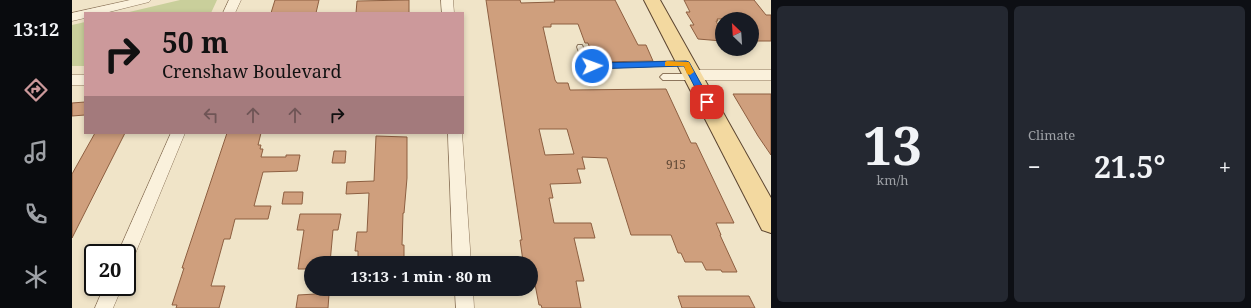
<!DOCTYPE html>
<meta charset="utf-8">
<style>
body{margin:0;font-family:"Noto Serif",serif;background:#242831;color:#f1f3f6;height:100vh;display:flex;flex-direction:column;font-size:15px;white-space:nowrap}
*{box-sizing:border-box;margin:0}
p{font-size:13px;color:#9ea1a6}
.icon{flex:none;width:22px;height:22px;fill:none;stroke:currentColor;stroke-width:2;stroke-linecap:round;stroke-linejoin:round}
.map{position:relative;flex:1;overflow:hidden}
.panel{display:flex;flex-direction:column;gap:6px;padding:6px;background:#0d0f14;width:480px}
.panel>*{flex:none}
.guide{position:absolute;left:12px;top:12px;width:380px;height:122px;border-radius:0px;box-shadow:0 2px 6px #0003;background:#cc999b;color:#111;overflow:hidden}
.needle{width:26px;rotate:335deg}
.tools{position:absolute;left:643px;top:12px;display:grid;gap:8px}
.tools a{display:grid;place-items:center;width:44px;height:44px;border-radius:50%;background:#171b24;box-shadow:0 2px 6px #0003;font-size:20px}
.speed{position:absolute;left:12px;top:244px;display:flex;gap:8px;font-size:20px;font-weight:700;text-align:center}
.speed>*{display:grid;place-content:center;width:52px;height:52px;border-radius:50%;background:#171b24;box-shadow:0 2px 6px #0003;line-height:1}
.speed .limit{border:2px solid #111;border-radius:6px;background:#fff;color:#111}
.pin{position:absolute;display:grid;place-items:center;width:34px;height:34px;color:#fff;margin:-17px;border-radius:8px;box-shadow:0 2px 6px #0006}
.me{position:absolute;width:44px;margin:-22px;rotate:88deg;stroke-linejoin:round;filter:drop-shadow(0 0 3px #0008)}
.turn{display:flex;align-items:center;gap:14px;height:84px;padding:0 12px;font-size:18px}
.turn .icon{width:52px;height:52px;stroke-width:2.5}
.turn b{display:block;font-size:28px;line-height:34px}
.lanes{display:flex;align-items:center;height:38px;padding:0 12px;background:#0003;justify-content:center;gap:20px;direction:ltr}
.lanes .off{opacity:.35}
.big{font-size:30px;font-weight:700;line-height:1.1}
.panel .card{flex:1;display:flex;flex-direction:column;justify-content:center;gap:6px;min-width:0;padding:0 14px;border-radius:6px;background:#242831}
.panel .dial{align-items:center;gap:0}
.dial b{font-size:52px;line-height:1}
.heat{display:flex;justify-content:space-between;align-items:center;font-size:22px;direction:ltr}
.panel .tiles{flex:1;display:grid;gap:6px;grid-template-columns:repeat(2,1fr)}
.trip{position:absolute;left:232px;top:256px;width:234px;height:40px;border-radius:20px;background:#171b24;box-shadow:0 2px 6px #0003;font-weight:700;line-height:40px;text-align:center}
main{display:flex;flex:1;min-height:0}
.menu{display:flex;flex-direction:column;width:72px;justify-content:space-around;align-items:center;background:#090b0e;color:#9ea1a6}
.menu .icon{width:28px;height:28px}
.menu .active{color:#cc999b}
.menu b{font-size:18px;color:#f1f3f6}
.map>svg:first-child{display:block}
.green{fill:#c9cf9b}
.building{fill:#cf9f7d;stroke:#8d5f41;fill-rule:evenodd}
.lines{fill:none;stroke-linecap:round;stroke-linejoin:round}
.service-casing{stroke:#8d765c;stroke-width:2}
.minor-casing{stroke:#8d765c;stroke-width:1}
.primary-casing{stroke:#5b4430;stroke-width:2}
.service{fill:#faf1dc;fill-rule:evenodd}
.minor{fill:#faf1dc;fill-rule:evenodd}
.primary{fill:#f3d9a0;fill-rule:evenodd}
.route{fill:#1a73e8;stroke:#114b97}
.slow{fill:#f59e0b}
.labels{text-anchor:middle;stroke-width:4;stroke-linejoin:round;paint-order:stroke}
.number-label{font-size:12px;fill:#624a37}
</style>
<main>
<nav class="menu">
<b>13:12</b>
<svg class="icon active" aria-label="directions" viewBox="0 0 24 24"><path d="M12 3l9 9-9 9-9-9zM9 14v-3h6M13 9l2 2-2 2"/></svg>
<svg class="icon" aria-label="music" viewBox="0 0 24 24"><path d="M9 18V5l10-2v13"/><circle cx="6" cy="18" r="3"/><circle cx="16" cy="16" r="3"/></svg>
<svg class="icon" aria-label="phone" viewBox="0 0 24 24"><path d="M5 4h4l2 5-3 2q2 4 5 5l2-3 5 2v4C11 20 4 13 5 4z"/></svg>
<svg class="icon" aria-label="climate" viewBox="0 0 24 24"><path d="M12 3v18M4 7l16 10M4 17L20 7"/></svg>
</nav>
<div class="map">
<svg width="699" height="308" viewBox="0 0 699 308">
<rect width="100%" height="100%" fill="#f0e4c8"/>
<path class="green" d="M108,0H145L139,13H53Z
M13,22V66H0V25Z"/>
<path class="building" d="M203,0H247L244,13H199Z
M337,0V13H284L285,1Z
M414,0H448L449,3L483,2L482,0H543L566,45H574L581,61L523,62L516,43H513L506,24H479V27H471L483,80L485,83H496L498,90L594,89L619,143H624L662,223H644L649,235H648L665,272H650L649,270H634L630,262H613L609,253H606L599,235H559L535,158L510,157L513,169H505L509,183L478,184L481,198H477L482,223H519L523,238H502L512,281H504L509,308H470L469,305H467L461,274H460L459,263L458,261H451L448,240H450ZM467,129H495L502,154L473,155Z
M612,0H682L694,15H699V41H680V19H645L646,21H644L650,33V41L626,39L618,25H622L614,12H618Z
M661,94H699V155L686,136Z
M13,102V115L0,116V103Z
M23,133H53L0,238V174Z
M155,133H189L186,145H189L188,149H191L189,157H214V155H228L225,171L191,172L182,206H199L196,219H163L158,239H152L139,286H153L147,308H104L105,305H100L112,268H110Z
M304,136L335,137V178L332,213H331L330,245H332V262H286V251H283L285,232H295L297,193L274,194L275,182L302,181Z
M262,151H274L273,163H260Z
M212,192H231L230,204H210Z
M228,214H269L266,230H261L258,263H239V269H226L232,230H225Z
M244,294H257L256,308H224L226,295Z
M606,296H677L683,308H610Z"/>
<g class="lines">
<defs>
<path id="service" d="M506,45H510L517,62L521,64L614,61L617,63L614,65L520,68L512,65L505,47Z
M591,74H621L624,77L621,80H591L588,77Z"/>
<path id="minor" d="M58,0H79L77,2L33,13H13V18L0,21V13Z
M157,0H169L163,13H151Z
M369,0H381L382,13H370Z
M620,70H699V80H620L615,78L613,75L615,72Z
M0,75H13V85H0Z
M99,133H113L61,259L55,262V253H46Z
M376,133H390L399,263H381Z
M32,287H50L41,308H23Z
M383,289H401L402,308H384Z"/>
<path id="primary" d="M572,0H588L699,198V233L690,230Z"/>
</defs>
<use href="#service" class="service-casing"/>
<use href="#minor" class="minor-casing"/>
<use href="#primary" class="primary-casing"/>
<use href="#service" class="service"/>
<use href="#minor" class="minor"/>
<use href="#primary" class="primary"/>
</g>
<path class="route" d="M614,61L617,62L639,102L638,105H632L612,66L520,69L516,66L520,63Z"/>
<path class="slow" d="M595,61L617,62L622,72L618,75L615,74L612,66H593V62Z"/>
<g class="labels">
<g class="number-label">
<text x="604" y="169">915</text>
</g>
</g>
</svg>
<div class="tools">
<a><svg class="needle" viewBox="-14 -14 28 28"><path d="M0-13l5 13h-10z" fill="#e53935"/><path d="M0 13l5-13h-10z" fill="#9ea1a6"/></svg></a>
</div>
<div class="speed"><div class="limit">20</div></div>
<div class="pin" style="left:635px;top:102px;background:#d93025"><svg class="icon" aria-label="arrive" viewBox="0 0 24 24"><path d="M6 21V4h12l-3 4 3 4H6"/></svg></div>
<svg class="me" style="left:520px;top:66px" viewBox="-20 -20 40 40"><circle r="17" fill="#1a73e8" stroke="#fff" stroke-width="3"/><path d="M0-11L8 9 0 5-8 9z" fill="#fff"/></svg>
<div class="trip">13:13 · 1 min · 80 m</div>
<div class="guide">
<div class="turn"><svg class="icon" aria-label="right" viewBox="0 0 24 24"><path d="M7 20v-9h11M14 6l5 5-5 5"/></svg><div><b>50 m</b>Crenshaw Boulevard</div></div>
<div class="lanes"><svg class="icon off" aria-label="left" viewBox="0 0 24 24"><path d="M17 20v-9H6M10 6l-5 5 5 5"/></svg><svg class="icon off" aria-label="ahead" viewBox="0 0 24 24"><path d="M12 20V5M6 11l6-6 6 6"/></svg><svg class="icon off" aria-label="ahead" viewBox="0 0 24 24"><path d="M12 20V5M6 11l6-6 6 6"/></svg><svg class="icon" aria-label="right" viewBox="0 0 24 24"><path d="M7 20v-9h11M14 6l5 5-5 5"/></svg></div>
</div>
</div>
<section class="panel">
<div class="tiles">
<div class="card dial"><b>13</b><p>km/h</p></div>
<div class="card"><p>Climate</p>
<div class="heat"><a>−</a><b class="big">21.5°</b><a>+</a></div>
</div>
</div>
</section>
</main>
